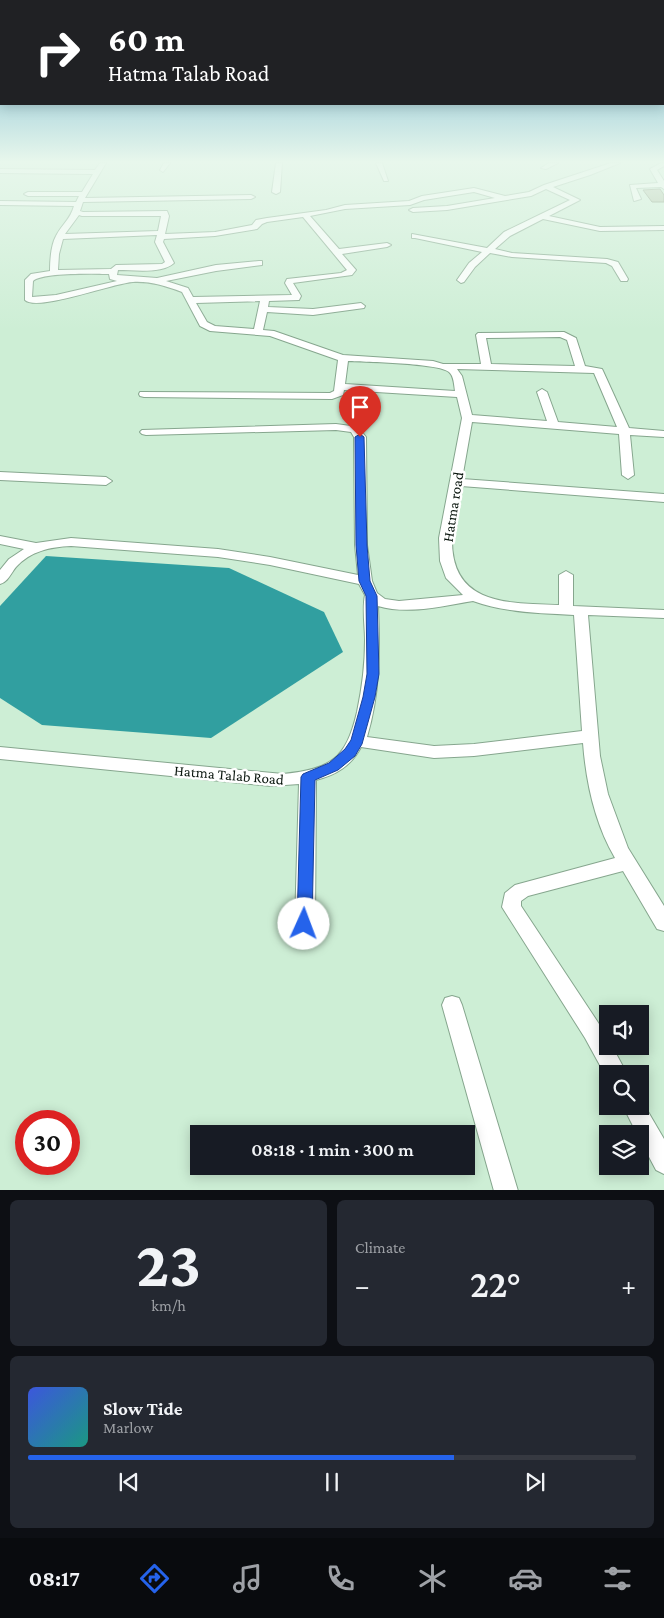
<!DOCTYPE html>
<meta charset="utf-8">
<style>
body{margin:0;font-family:"Crimson Pro",serif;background:#242831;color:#f1f3f6;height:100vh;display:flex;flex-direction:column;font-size:19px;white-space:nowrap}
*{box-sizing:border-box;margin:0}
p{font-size:16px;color:#9ea1a6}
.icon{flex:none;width:28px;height:28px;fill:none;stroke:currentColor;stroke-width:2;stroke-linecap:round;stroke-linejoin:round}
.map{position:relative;height:1190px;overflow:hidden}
.sheet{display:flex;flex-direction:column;gap:10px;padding:10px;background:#0d0f14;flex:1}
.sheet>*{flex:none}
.guide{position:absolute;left:0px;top:0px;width:665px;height:105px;box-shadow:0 2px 12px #0003;background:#202124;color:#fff;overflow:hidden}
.fabs{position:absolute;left:599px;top:1005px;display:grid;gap:10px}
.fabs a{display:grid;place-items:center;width:50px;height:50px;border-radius:0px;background:#171b24;box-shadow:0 2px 12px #0003;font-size:25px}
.speed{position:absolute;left:15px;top:1110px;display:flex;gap:10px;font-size:25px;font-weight:700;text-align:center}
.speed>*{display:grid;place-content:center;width:65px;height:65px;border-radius:50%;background:#171b24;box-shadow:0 2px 12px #0003;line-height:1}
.speed .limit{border:8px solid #d22;background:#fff;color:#111}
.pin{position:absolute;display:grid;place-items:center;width:42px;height:42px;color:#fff;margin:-51px -21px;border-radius:50% 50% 50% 0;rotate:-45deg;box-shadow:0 0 5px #0007}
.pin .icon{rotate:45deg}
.me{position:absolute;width:55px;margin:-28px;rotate:2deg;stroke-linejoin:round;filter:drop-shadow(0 0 4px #0008)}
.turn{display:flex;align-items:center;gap:18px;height:105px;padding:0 25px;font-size:22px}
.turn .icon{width:65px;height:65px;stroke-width:2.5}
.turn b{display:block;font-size:35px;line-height:42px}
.big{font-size:38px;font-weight:600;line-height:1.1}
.sheet .card{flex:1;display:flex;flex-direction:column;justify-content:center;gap:8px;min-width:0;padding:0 18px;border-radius:8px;background:#242831}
.sheet .dial{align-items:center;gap:0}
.dial b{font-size:65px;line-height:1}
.song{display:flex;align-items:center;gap:15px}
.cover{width:60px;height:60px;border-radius:8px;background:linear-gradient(135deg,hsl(230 70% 55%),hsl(170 70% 35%))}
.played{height:5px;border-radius:2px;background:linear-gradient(90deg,#2563eb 70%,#363941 70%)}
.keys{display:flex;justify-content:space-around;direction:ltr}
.heat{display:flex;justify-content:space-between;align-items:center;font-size:28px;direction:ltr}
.sheet .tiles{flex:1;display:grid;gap:10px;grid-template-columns:1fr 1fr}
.card:last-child{grid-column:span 2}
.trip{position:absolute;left:190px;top:1125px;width:285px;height:50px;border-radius:0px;background:#171b24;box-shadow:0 2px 12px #0003;font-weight:600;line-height:50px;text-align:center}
.menu{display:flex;height:80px;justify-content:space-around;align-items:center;background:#090b0e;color:#9ea1a6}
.menu .icon{width:35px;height:35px}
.menu .selected{color:#2563eb}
.menu b{font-size:22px;color:#f1f3f6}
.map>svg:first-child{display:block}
.water{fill:#319fa0}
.building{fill:#a3b595;stroke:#647457}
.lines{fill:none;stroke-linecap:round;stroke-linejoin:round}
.minor-casing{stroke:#86a68e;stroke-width:2}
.minor{fill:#fff;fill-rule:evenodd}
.route{fill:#2563eb;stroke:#184099}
.labels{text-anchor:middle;stroke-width:5;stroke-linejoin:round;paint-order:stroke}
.street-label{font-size:15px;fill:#0b170f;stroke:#fff}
</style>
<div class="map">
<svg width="664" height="1191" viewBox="0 0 664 1191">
<rect width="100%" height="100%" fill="#cdeed5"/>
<path class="water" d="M46,556L229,568L324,612L343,652L211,738L42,725L0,698V606Z"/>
<path class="building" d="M660,189L664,195V202H652L643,190Z"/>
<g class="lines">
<defs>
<path id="minor" d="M100,163H106L85,198L251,195L255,197L251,199L83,202L80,211L83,212L167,211L169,216L165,234L215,232L252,225L256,220L267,218L326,210L345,205L409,201L422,196L474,188L505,196L529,192L544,185L611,163H620L590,175L553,187L580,200L549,216L600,227L664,226V230L600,231L543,219L510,236L495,249L512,253L607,259L618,262L628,279L627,281H621L612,266L606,263L512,257L490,253L475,267L464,282L461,283L457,280L469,263L482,252L415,238H412V234L487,248L504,232L570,200L546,189L531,196L447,210L413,212L409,210L413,208L447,206L495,198L474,192L424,200L410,205L345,209L310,216L339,249L387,243L391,245L387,247L342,254L356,270L352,275L293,283L301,296L299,300L269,301L268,307L313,309L361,303L365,306L364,308L313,315L267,312L263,330L274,331L343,355L433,361L443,364H481L476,335L478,333L564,332L576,338L585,366L602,369L603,371L629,428L664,431V437L630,435L634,475L628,479L622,475L619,434L472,422L462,479L664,494V502L461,486C458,503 452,522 452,539C451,606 509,603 559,605V575L566,571L573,575V606L664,610V618L588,615L600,756L608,794L628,848L664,906V931L657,929L623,871L528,896L521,901V906L599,1024L608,1038V1046H612L627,1074H608V1080L585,1038L502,907L505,893L515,885L615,858C595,824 586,782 583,743L474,756L434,758L361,747C351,766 336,775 316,780L315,924L312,930L305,932L298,930L295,924L299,784L271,786L0,759V747L283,774C331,769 346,759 357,712C362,688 365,665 365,640C365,626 362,609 365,595L359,584L270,565L218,557L71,546C50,547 31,551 16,567C11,573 8,582 0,584V570L9,559L24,549L0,544V536L36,543L71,538L218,549L270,557L358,575L355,545L354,437L351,432L336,430L146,435L142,434L140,432L142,430L336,424L358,427L366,437L367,545L372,581L377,593L385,599L399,601L463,595L446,578L440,561L439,538L462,418L457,397L344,390L343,395L332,399L144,397L140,396L139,394L140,392L330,393L334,391L338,360L270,336L210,331L200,326L182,292C165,286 150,281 133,282C114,283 37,312 25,300V280L31,274L50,271C50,260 51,245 56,236C62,224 70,220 74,206L0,205V201L76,202L79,196H28L24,194L28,192H82L93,174L0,173V169L95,170ZM79,215L82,216H161L158,231L65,234ZM303,217L347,270L341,273L287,279L285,283L292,295L193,297L188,288L166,281L216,271L262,265V261H259L216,265L157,278L117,275L118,270C134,270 162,274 174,263L163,242L164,239L215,236L257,229L262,224L267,222ZM157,235L155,242L165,262L162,264L116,265L111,269L58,270L59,254L63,239ZM109,274L110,279L117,281L56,295L32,297L33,281C44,272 93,274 109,274ZM260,301L254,329L215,326L207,322L196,303ZM560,337L567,340L575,366L491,364L486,338ZM348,361C365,362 439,363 449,372C454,376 454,385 455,391L345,384ZM457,369L594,373L617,427L558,422L547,392L542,389L537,392L547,421L472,415L462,376ZM473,601C506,613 540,613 574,615L582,731L474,744L434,746L367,737C380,694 380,650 378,606C408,615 443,606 473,601Z
M164,163H170L163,172L160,170Z
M276,163H282L280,192L276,194L272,192Z
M376,163H382L388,181H384Z
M549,163H558L546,169L541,168Z
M661,163H664V166L657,170L664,181V189L661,187L636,188L641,199L634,201L630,185L658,183L650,169Z
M0,472L106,477L112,481L106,485L0,480Z
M452,996L459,998L462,1005L518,1191H494L442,1005L445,998Z
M640,1098L664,1139V1174L656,1170L640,1140V1134H637L623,1106H640Z"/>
</defs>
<use href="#minor" class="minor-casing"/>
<use href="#minor" class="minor"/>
</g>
<linearGradient id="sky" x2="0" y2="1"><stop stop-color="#5faccb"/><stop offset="0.49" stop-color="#e8f7ec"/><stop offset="1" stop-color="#e8f7ec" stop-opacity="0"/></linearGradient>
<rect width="664" height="330" fill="url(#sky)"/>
<path class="route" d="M360,434L364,437L367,545L370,581L377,596L379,674L375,697L362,744L355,756L338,770L315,780L312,924L310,929L304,931L299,929L297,924L301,777L303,774L329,763L345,749L351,740L363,697L367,674L366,596L359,581L356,545L355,437Z"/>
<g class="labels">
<g class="street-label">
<text transform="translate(453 507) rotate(-81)" y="5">Hatma road</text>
<text transform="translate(229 775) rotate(5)" y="5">Hatma Talab Road</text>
</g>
</g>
</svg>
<div class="fabs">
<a><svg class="icon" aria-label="sound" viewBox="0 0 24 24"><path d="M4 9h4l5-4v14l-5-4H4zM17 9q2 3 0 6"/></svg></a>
<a><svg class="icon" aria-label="search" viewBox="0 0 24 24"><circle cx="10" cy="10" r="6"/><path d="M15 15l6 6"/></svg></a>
<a><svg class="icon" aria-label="layers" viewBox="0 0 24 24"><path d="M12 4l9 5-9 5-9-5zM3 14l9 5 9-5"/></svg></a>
</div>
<div class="speed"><div class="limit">30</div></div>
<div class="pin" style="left:360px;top:437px;background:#d93025"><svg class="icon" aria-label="arrive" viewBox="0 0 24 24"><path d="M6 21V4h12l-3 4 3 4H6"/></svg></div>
<svg class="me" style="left:304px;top:924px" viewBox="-20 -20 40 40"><circle r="19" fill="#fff"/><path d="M0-13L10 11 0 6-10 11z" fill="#2563eb"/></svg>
<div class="trip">08:18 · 1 min · 300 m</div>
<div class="guide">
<div class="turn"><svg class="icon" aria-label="right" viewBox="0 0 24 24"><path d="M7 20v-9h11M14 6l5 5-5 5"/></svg><div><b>60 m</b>Hatma Talab Road</div></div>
</div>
</div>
<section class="sheet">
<div class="tiles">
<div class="card dial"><b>23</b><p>km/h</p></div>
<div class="card"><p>Climate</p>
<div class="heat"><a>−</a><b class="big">22°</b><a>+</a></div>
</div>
<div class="card">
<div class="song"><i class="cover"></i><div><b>Slow Tide</b><p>Marlow</p></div></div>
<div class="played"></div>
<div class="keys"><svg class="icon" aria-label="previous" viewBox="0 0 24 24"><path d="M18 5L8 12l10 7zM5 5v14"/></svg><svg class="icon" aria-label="pause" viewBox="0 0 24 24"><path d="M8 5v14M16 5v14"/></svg><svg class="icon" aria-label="next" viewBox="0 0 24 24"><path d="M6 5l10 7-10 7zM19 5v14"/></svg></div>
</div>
</div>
</section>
<nav class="menu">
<b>08:17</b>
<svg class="icon selected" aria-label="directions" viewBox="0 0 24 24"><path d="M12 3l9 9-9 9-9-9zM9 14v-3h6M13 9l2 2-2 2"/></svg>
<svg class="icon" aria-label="music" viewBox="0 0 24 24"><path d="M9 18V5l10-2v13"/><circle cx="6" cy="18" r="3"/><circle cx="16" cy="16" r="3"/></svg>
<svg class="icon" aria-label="phone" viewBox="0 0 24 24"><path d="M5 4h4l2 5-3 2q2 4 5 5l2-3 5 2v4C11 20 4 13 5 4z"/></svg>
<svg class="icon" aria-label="climate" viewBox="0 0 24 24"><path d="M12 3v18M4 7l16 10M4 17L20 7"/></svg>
<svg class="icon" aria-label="car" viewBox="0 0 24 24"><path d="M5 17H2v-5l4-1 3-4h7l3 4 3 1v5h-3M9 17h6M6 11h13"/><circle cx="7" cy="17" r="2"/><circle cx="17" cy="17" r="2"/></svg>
<svg class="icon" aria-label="filters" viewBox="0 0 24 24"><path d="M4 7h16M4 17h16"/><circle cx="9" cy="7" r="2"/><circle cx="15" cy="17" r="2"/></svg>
</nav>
